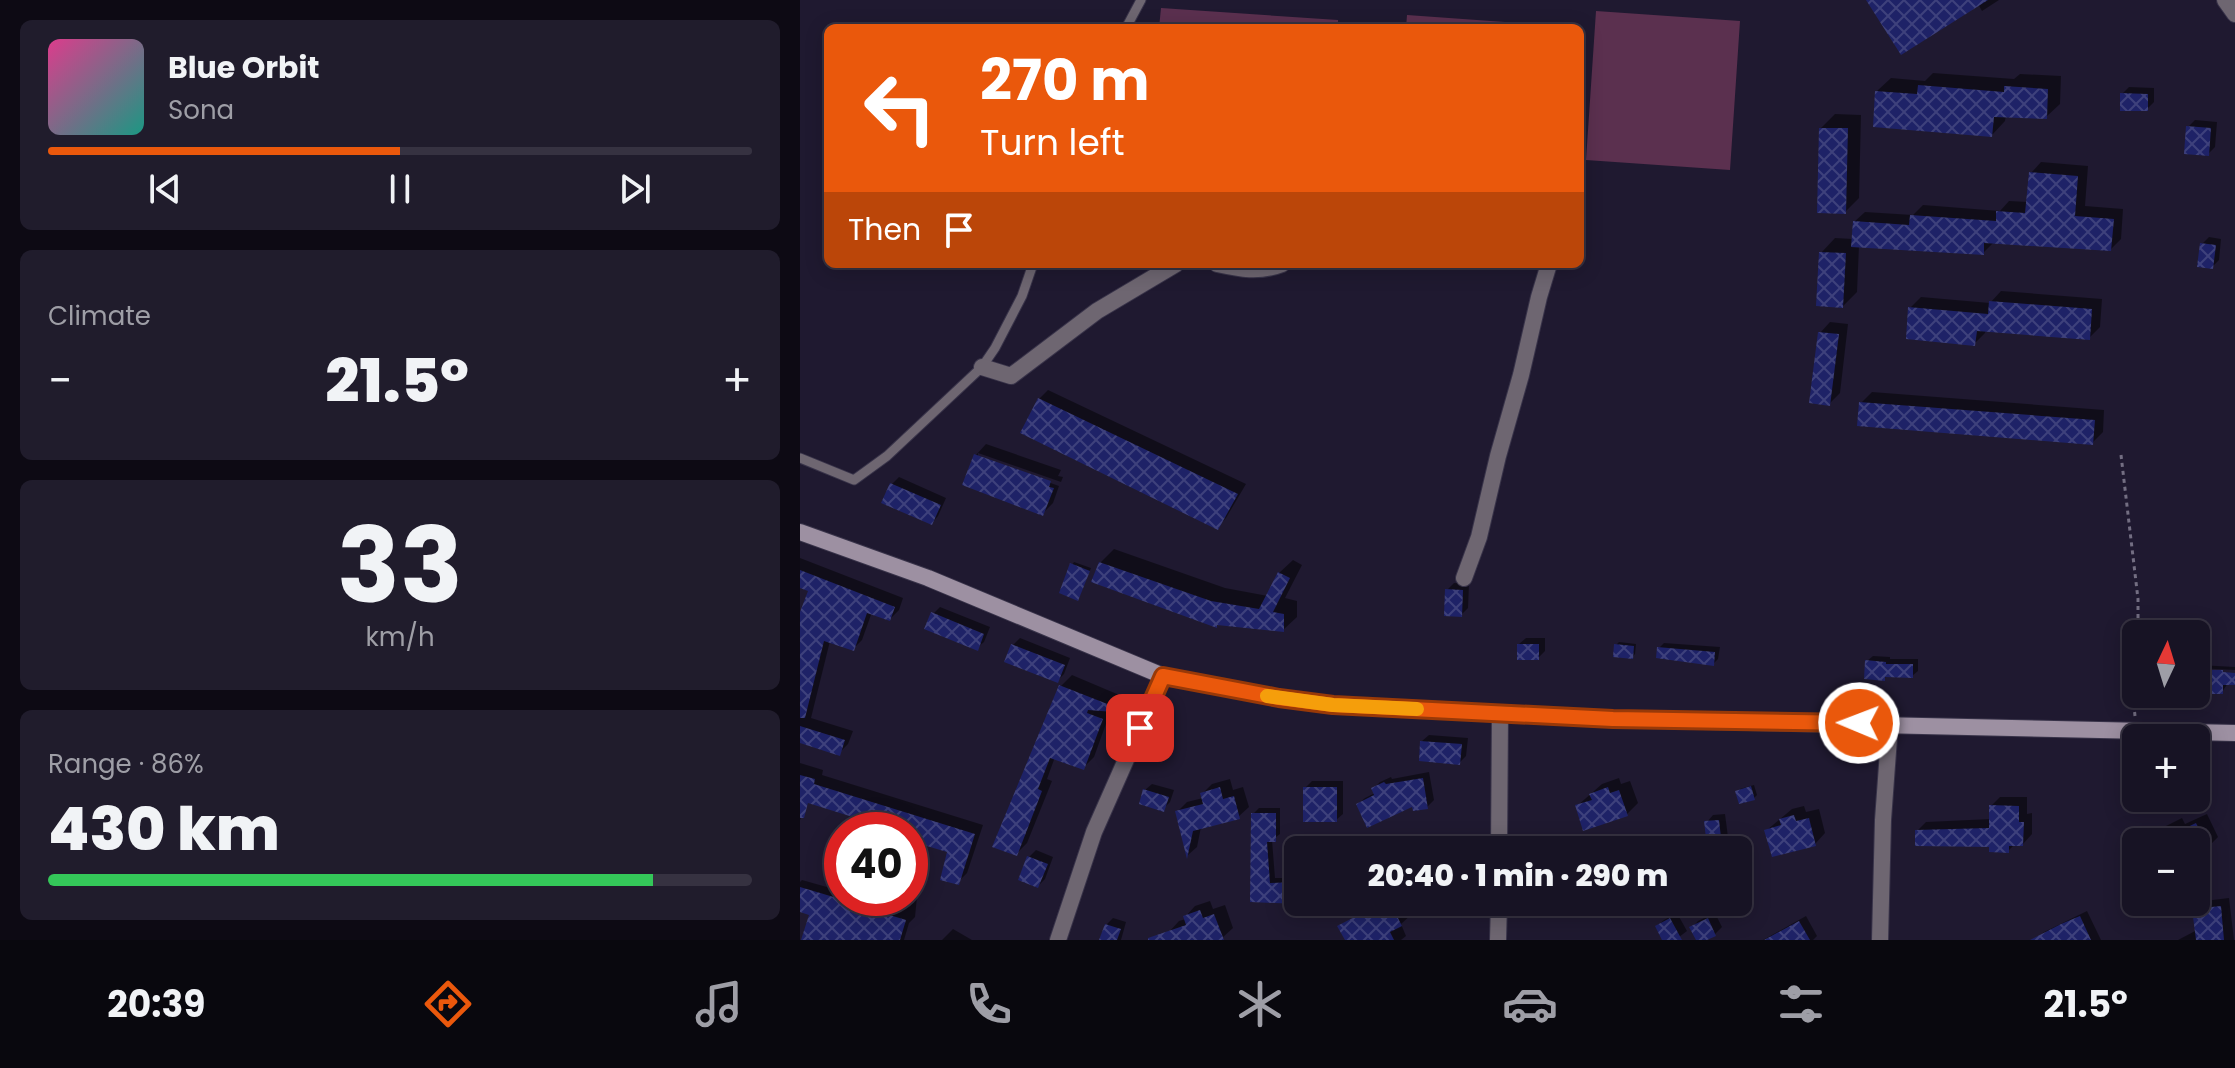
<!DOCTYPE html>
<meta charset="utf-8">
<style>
body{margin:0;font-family:Poppins,sans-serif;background:#201c2c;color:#f1f3f6;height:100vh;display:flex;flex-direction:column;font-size:30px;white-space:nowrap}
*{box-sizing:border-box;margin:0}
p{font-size:26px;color:#9e9ea6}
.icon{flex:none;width:44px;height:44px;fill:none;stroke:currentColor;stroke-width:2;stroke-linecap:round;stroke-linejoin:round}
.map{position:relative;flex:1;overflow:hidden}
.details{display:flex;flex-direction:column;gap:20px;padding:20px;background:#0d0a14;width:800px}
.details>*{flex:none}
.banner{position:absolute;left:24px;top:24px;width:760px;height:244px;border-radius:12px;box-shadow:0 4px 20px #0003,0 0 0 2px #363241;background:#ea580c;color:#fff;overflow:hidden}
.needle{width:52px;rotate:4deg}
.buttons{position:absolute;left:1322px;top:620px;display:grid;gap:16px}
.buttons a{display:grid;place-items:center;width:88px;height:88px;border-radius:12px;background:#171324;box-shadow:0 4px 20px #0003,0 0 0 2px #363241;font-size:40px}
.speed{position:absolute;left:24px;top:812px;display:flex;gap:16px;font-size:40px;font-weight:700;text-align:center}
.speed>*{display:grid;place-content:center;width:104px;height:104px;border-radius:50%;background:#171324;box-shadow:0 4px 20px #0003,0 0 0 2px #363241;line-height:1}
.speed .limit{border:12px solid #d22;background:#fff;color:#111}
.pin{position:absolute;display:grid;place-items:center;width:68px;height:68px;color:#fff;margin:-34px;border-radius:16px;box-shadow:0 4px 12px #0006}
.me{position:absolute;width:88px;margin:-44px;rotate:271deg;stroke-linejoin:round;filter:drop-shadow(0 0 6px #0008)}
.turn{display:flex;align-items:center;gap:28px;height:168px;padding:0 24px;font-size:36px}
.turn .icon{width:104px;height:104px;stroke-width:2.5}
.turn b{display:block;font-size:56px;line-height:68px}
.then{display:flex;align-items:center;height:76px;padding:0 24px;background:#0003;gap:16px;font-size:30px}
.big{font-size:60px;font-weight:800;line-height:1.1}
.details .tile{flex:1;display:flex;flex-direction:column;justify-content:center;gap:12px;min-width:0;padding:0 28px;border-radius:12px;background:#201c2c}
.details .dial{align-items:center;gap:0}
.dial b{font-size:104px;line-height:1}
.song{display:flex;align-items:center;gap:24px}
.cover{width:96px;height:96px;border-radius:12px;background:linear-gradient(135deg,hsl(330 70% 55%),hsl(170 70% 35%))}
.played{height:8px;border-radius:4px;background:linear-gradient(90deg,#ea580c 50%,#363241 50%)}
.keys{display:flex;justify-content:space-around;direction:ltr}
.heat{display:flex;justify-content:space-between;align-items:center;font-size:44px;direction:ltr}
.charge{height:12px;border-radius:6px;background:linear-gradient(90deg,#34c759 86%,#363241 0)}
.trip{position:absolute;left:484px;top:836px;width:468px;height:80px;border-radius:12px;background:#171324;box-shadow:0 4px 20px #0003,0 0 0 2px #363241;font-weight:800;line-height:80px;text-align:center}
.menu{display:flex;height:128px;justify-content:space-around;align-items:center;background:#09080e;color:#9e9ea6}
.menu .icon{width:56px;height:56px}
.menu .current{color:#ea580c}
.menu b{font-size:36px;color:#f1f3f6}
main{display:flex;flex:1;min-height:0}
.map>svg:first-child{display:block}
.pitch{fill:#5b304f}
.shadow{fill:#0007}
.building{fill:url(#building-cross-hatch)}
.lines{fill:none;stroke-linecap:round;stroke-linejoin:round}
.lane-casing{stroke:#383349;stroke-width:11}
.street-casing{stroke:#383349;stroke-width:18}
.secondary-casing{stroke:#383349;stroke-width:18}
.path{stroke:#736e82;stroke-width:3;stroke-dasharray:4 4;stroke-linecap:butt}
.lane{stroke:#6e6671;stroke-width:9}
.street{stroke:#6e6671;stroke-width:16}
.secondary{stroke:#9d90a2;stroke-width:16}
.route-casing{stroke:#983908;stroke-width:20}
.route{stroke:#ea580c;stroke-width:14}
.slow{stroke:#f59e0b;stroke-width:14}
</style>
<main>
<section class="details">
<div class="tile">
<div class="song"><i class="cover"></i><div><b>Blue Orbit</b><p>Sona</p></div></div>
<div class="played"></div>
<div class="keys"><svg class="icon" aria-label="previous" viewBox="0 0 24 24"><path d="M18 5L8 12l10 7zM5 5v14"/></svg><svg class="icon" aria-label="pause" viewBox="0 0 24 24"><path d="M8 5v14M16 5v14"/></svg><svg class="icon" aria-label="next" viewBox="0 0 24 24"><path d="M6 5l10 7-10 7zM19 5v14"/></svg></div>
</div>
<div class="tile"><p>Climate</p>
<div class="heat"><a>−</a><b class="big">21.5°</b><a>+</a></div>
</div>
<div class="tile dial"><b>33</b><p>km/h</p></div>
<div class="tile"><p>Range · 86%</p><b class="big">430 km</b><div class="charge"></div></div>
</section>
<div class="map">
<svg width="1435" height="940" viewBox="0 0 1435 940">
<defs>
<pattern id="building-cross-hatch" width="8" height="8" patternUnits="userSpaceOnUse" patternTransform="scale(2)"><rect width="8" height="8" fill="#1e2267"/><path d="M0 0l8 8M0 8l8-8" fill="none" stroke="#3e417c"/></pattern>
</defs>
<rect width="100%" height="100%" fill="#1f1930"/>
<path class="pitch" d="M361,8L538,20V28H359Z
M796,11L940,21L930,170L786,160Z
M607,15L749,25V28H606Z"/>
<path class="shadow" d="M1069,0H1199L1182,11L1178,4Z
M1133,73L1214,79L1220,74L1261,76L1260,104L1246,117L1206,115L1205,121L1192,135L1077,91L1091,78L1125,81Z
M1329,87L1354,88V102L1347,109L1322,94Z
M1035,114L1061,115L1059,198L1045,212L1021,128Z
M1395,120L1417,122L1415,147L1408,154L1388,127Z
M1241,162L1288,166L1285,206L1323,209L1321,239L1311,249L1194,242L1183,253L1059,246L1057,292L1043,306L1021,253L1035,238L1053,239L1054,222L1065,212L1113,215L1123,205L1200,211L1209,201L1228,202L1231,173Z
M1409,237L1421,239L1419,260L1412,267L1402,244Z
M1201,291L1302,299L1300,327L1289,338L1186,329L1185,333L1175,343L1110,308L1121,297L1190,303Z
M1030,322L1048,324L1040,393L1029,404L1020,333Z
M248,390L446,484L426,518L417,528L239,399Z
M1072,392L1304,410L1303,432L1292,443L1061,403Z
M186,444L261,470L258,476L263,477L261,482L178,453V457L259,486L253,503L242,514L164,484L176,455Z
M99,477L146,498L138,516L132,523L92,484Z
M314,549L425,588L468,596L479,573L493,560L502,565L485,598L497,601V617L483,630L300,563Z
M0,558L103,598L99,610L90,619L72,612L62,640L53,649L30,641L11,718L53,731L48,744L39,753L0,740V619L10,590L0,586Z
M274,562L291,568L280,595L272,565Z
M654,583L669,584L668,608L661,615L647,590Z
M140,607L190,627L184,642L177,648L133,614Z
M220,638L270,658L264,674L257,681L213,645Z
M726,638H745V651L738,658L719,644Z
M819,642L836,644L835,654L832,657L816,645Z
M864,643L920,647L918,659L913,664L859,648Z
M1073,656L1090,657V659H1118V671L1112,676L1087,675L1084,679L1067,661Z
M1399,665L1435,667V670L1396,668V672L1435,674V683H1428L1422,692H1396V668Z
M272,675L324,697V700L311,710L294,757L283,768L255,757L247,779L252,781L227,843L216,854L261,686Z
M629,735L668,738L666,756L659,763L622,741Z
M0,763L23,770L22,775L183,825L167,873L158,882L149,851L110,839V830H100L9,801L0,820Z
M629,772L634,800L627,807L614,804H558L565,798L575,793L573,789L580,782L591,777L592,779Z
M819,778L821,784L830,781L838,803L827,814L777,806L802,784Z
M430,779L433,790L443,787L449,807L438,817L401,827L397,847L388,855L377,812L387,802L403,798L402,794L412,784Z
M512,781H543V814L536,820L505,788Z
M352,784L374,790L370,802L363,809L345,790Z
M954,785L957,795L954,798L937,791L940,789Z
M1200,797H1227V814L1232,813V834L1223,844H1215L1208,851L1191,845L1117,831L1126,822L1191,819V806Z
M1004,806L1006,812L1019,809L1025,833L1015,844L967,830L992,809Z
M459,808H480V834L472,840L475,878H498V902H513L510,905H490V901L452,900L453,814Z
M925,814L928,837L921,844L907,822L913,815Z
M1407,814L1418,837L1408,847L1396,853V842H1349L1356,838L1355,837L1366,826L1382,818L1385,824Z
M236,850L253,857L245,879L238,886L220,879L229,857Z
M110,866L120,867L115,917L109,923L104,940H3L11,913L0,910V882L2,880L41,891L42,888V898H110Z
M1429,898L1434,940H1378L1397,930L1394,910L1404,901Z
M410,901L413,909L425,905L433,928L422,938L417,940H372L369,932L379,921L386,919L385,917L395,906Z
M578,902H608L606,904L612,914L601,924L606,936L601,940H566L555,919L565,908Z
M1287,911L1301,940H1238L1237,938L1244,932Z
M877,913L887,931L875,940H865L857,926L864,920Z
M915,913L922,927L915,934L898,940L892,928L898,921Z
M1006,916L1017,936L1013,940H963Z
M313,918L326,922L321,940H301L306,925Z
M153,929L172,940H142Z"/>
<path class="building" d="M1066,0H1188L1101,55Z
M1118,85L1204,92V86L1248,89L1247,119L1194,117L1192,137L1073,127L1075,91L1117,94Z
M1320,93L1348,94V111H1320Z
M1386,126L1411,128L1409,156L1384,154Z
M1019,128H1048L1046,214L1017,213Z
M1229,172L1278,176L1275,216L1314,219L1311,251L1184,243V255L1051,247L1053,221L1109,225L1110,215L1196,221V211L1225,213Z
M1400,243L1416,245L1413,269L1397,267Z
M1019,252L1046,253L1043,308L1016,306Z
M1189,301L1292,309L1290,340L1177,331L1175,346L1106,339L1108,307L1188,314Z
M1018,332L1039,334L1030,406L1009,403Z
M238,398L438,494L418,530L220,433Z
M1059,402L1295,420L1293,445L1057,426Z
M174,454L251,481L249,487L254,488L243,516L162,485Z
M90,483L141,505L132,525L81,503Z
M299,562L411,601L459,609L478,572L490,578L473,612L484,614V632L417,625V628L291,582Z
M270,563L290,571L278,601L259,593Z
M0,570L95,607L90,621L67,613L54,651L24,641L5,718H0V612L8,591L0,588Z
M645,589L663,590L662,617L644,616Z
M131,612L184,634L178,651L124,629Z
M211,644L265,665L258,683L204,662Z
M717,644H739V660H717Z
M814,644L834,646L833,659L813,657Z
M857,647L915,652L914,666L856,658Z
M1065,660L1086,662V664H1113V678L1085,677V681L1064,679Z
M1396,670H1423V672L1435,673V685H1423V694H1396Z
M259,685L315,707L314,712L288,710L287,713L303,719L284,770L250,758L238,789L242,791L217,856L192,847Z
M0,726L45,740L40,756L0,743Z
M620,741L662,744L660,765L619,761Z
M0,775L15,779L14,784L175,834L159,885L140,880L147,852L110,841V830H94L8,803L4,818H0Z
M623,778L628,809L613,811L612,807L567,828L556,804L574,795L571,788L584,782L586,784Z
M951,786L955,800L939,804L935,791Z
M420,787L423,799L434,796L440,819L393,831L387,859L375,811L403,804L400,793Z
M503,787H537V822H503Z
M808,787L810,793L819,790L828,816L783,831L775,805L792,800L789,794Z
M343,789L369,797L364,812L339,804Z
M1189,805L1219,806V822H1224L1223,846H1209V853L1189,852V847L1115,846V830L1189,828Z
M451,813H476V842H467L470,883L498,882V904L450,902Z
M994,815L996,821L1009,818L1016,846L972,857L964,830L981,825L979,819Z
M919,820L922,846L907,847L904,821Z
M1396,823L1405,842H1356Z
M227,856L248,864L238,888L218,880Z
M0,887L37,898H52L50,903L106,920L100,940H1L9,915L0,912Z
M584,902H597L602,911L596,914L602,926L590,932L594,940H545L537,926Z
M1421,906L1424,940H1396L1392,909Z
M400,910L403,918L414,914L424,940H348V938L386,925L383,916Z
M1280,916L1291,940H1230L1261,924Z
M870,918L882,940H862L855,926Z
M908,918L916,936L907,940H896L889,927Z
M999,921L1010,940H964Z
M305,924L321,929L317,940H299Z"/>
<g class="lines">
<defs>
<path id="lane" d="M326,28L341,0
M0,458L54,480L87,456L182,367L195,348L222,296L233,264"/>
<path id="street" d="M1425,0L1435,14
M417,264C440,269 459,273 482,264
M182,367L211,376L297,311L376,264
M664,578L679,537L698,456L721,375L739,297L749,264
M699,850L700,715
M258,940L294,832L363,676
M698,940L699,902
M1080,940L1083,820L1090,724"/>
<path id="secondary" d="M0,532L128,578L363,676L479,698L533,705L813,719L1435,733"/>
</defs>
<use href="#lane" class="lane-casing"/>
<use href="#street" class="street-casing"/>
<use href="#secondary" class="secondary-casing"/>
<path class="path" d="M1321,455L1338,599V634
M1335,716L1332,686L1336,665"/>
<use href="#lane" class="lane"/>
<use href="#street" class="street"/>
<use href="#secondary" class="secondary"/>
</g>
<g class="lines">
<defs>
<path id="route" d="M340,728L363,676L479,698L533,705L813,719L1059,723"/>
</defs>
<use href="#route" class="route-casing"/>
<use href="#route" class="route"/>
<path class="slow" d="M467,696L533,705L617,709"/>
</g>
</svg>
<div class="buttons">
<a><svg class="needle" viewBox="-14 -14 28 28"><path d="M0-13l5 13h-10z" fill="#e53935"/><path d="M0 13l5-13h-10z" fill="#9e9ea6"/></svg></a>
<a>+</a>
<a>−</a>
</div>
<div class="speed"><div class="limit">40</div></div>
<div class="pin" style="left:340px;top:728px;background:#d93025"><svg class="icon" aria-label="arrive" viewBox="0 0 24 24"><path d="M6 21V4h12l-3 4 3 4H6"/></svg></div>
<svg class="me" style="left:1059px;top:723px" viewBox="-20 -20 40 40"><circle r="17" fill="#ea580c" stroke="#fff" stroke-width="3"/><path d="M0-11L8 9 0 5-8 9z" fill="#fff"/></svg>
<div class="trip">20:40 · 1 min · 290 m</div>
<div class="banner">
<div class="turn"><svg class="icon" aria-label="left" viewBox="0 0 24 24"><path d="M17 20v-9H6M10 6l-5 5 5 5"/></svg><div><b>270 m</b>Turn left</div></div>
<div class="then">Then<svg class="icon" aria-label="arrive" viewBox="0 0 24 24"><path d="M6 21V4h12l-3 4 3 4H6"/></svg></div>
</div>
</div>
</main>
<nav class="menu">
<b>20:39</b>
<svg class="icon current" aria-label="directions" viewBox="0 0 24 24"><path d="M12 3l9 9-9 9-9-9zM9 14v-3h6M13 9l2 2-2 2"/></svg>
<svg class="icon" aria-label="music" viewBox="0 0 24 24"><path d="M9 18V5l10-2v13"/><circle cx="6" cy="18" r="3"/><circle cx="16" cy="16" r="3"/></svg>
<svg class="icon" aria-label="phone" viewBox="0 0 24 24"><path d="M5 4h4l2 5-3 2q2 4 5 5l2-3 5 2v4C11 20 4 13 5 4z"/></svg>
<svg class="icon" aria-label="climate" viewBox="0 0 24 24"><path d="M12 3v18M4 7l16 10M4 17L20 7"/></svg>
<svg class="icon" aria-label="car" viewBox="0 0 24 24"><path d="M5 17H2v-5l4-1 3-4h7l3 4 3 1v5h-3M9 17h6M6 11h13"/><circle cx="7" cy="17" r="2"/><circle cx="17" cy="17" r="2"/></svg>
<svg class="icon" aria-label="filters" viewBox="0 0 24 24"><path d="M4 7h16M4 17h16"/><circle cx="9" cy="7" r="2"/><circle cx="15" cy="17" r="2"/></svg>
<b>21.5°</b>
</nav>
